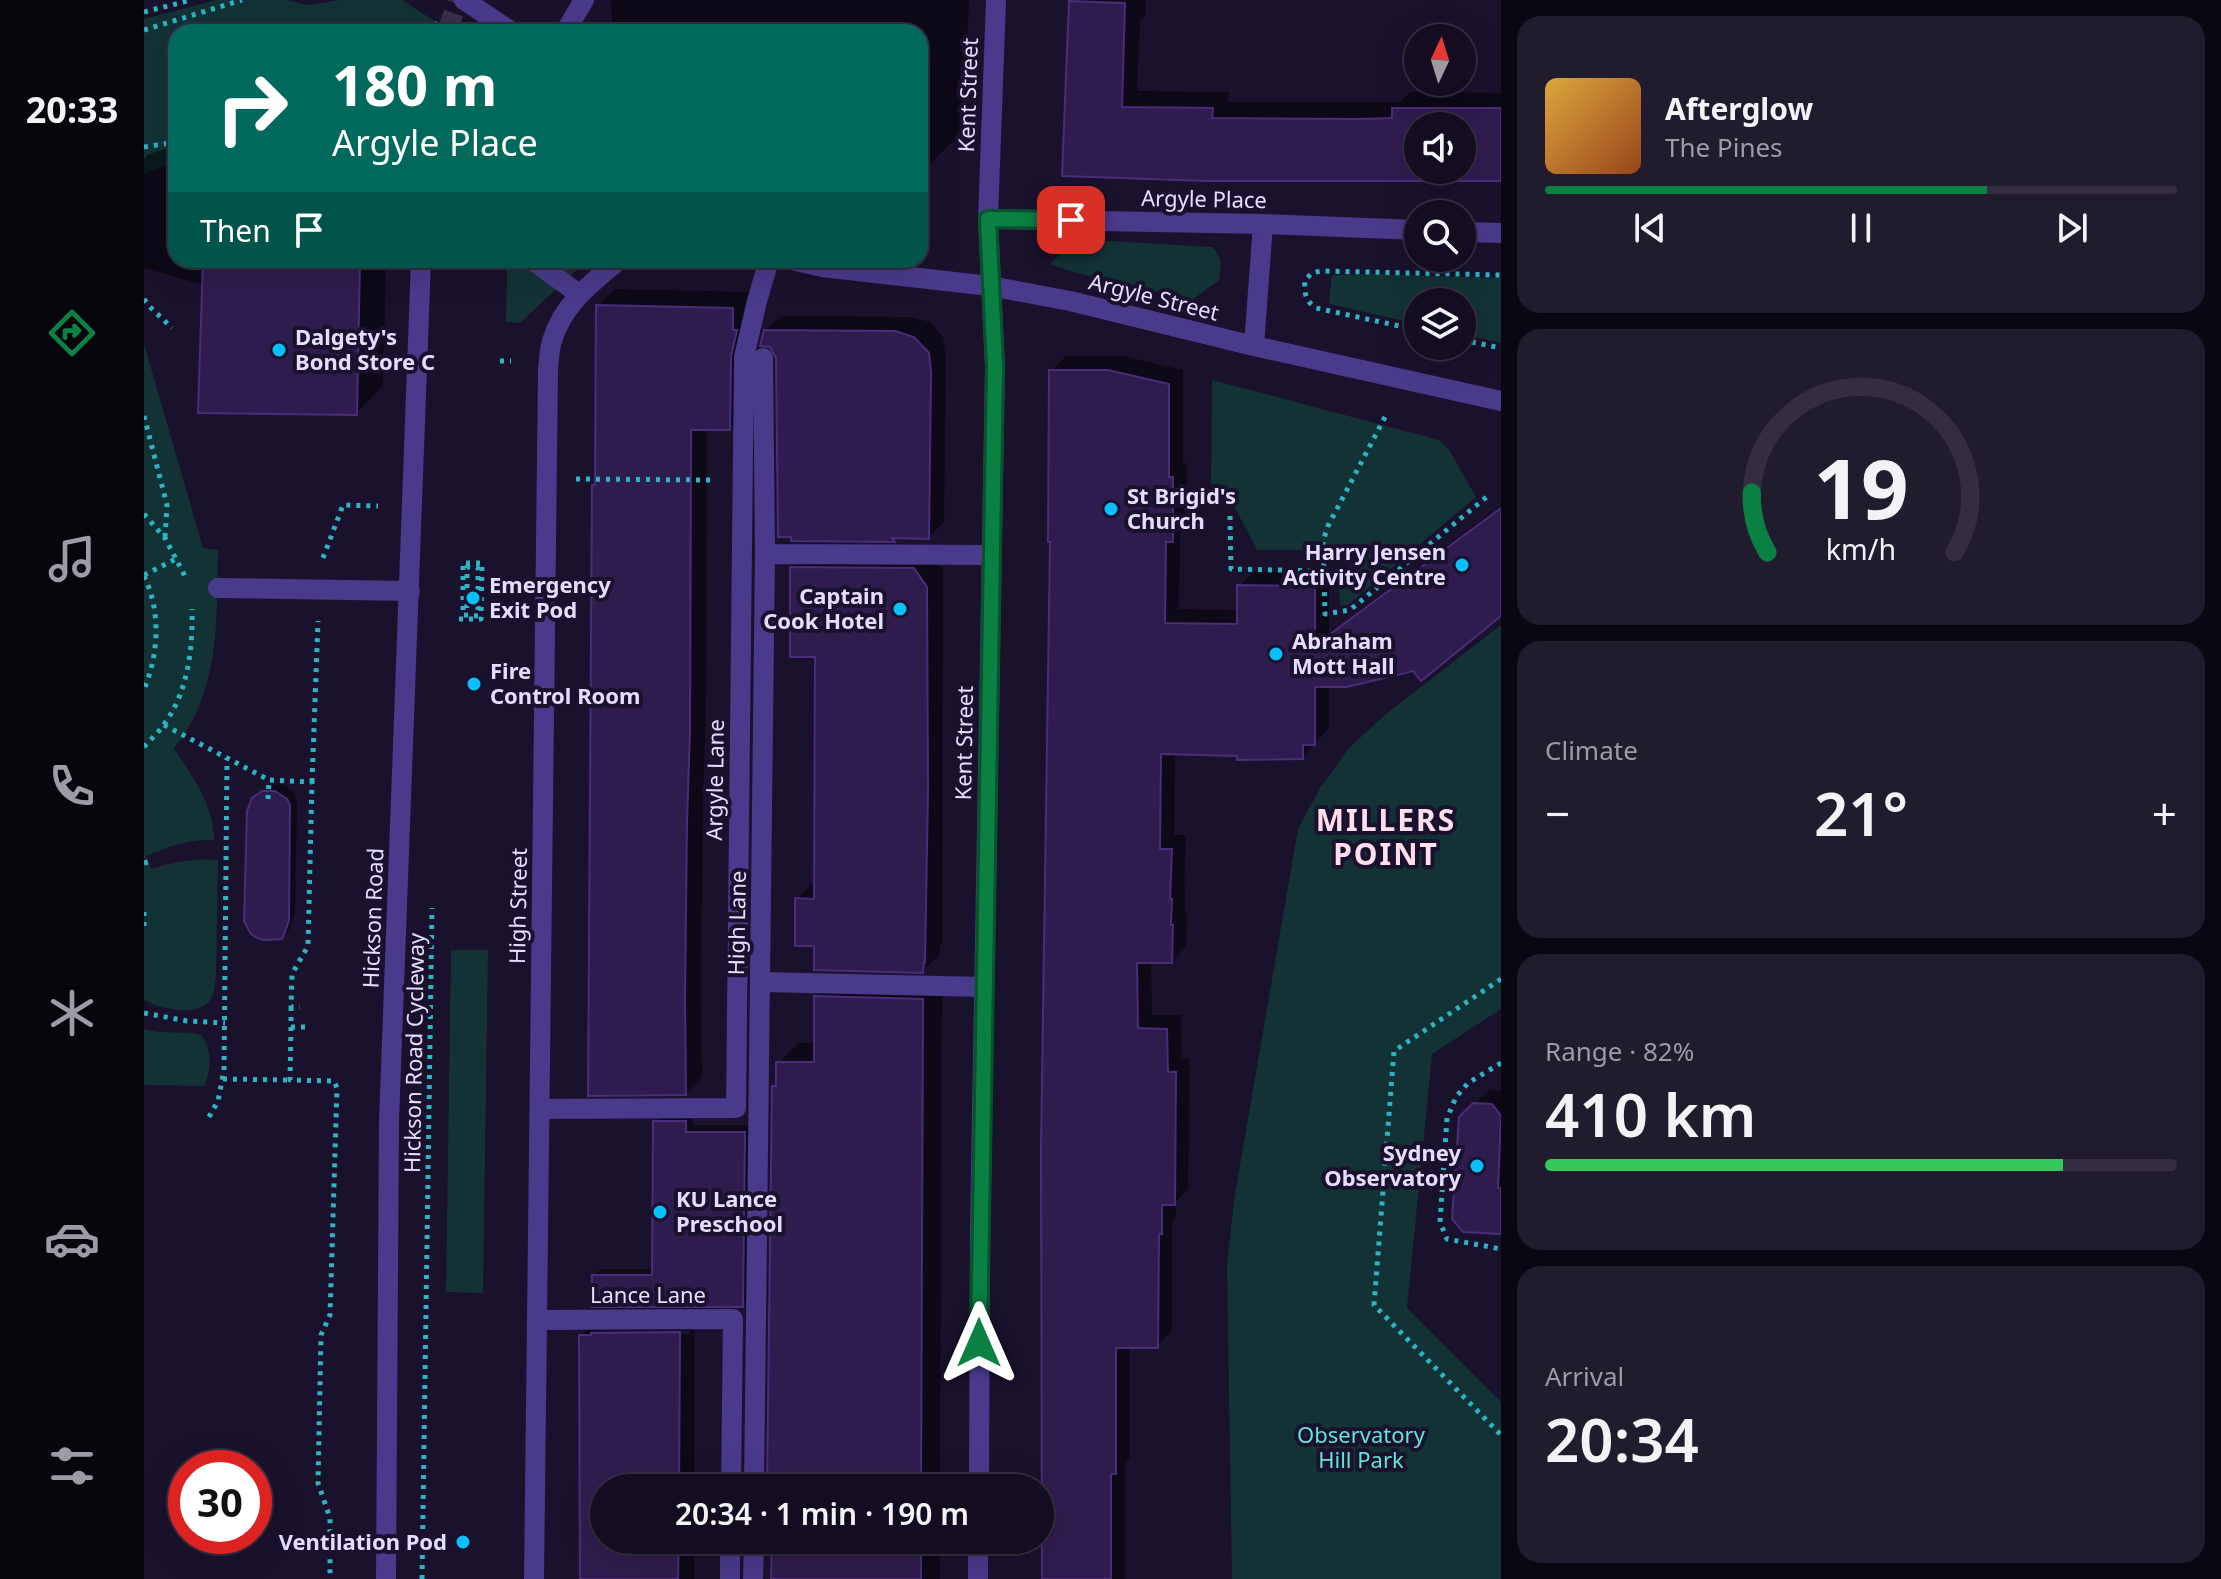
<!DOCTYPE html>
<meta charset="utf-8">
<style>
body{margin:0;font-family:"Noto Sans",sans-serif;background:#211b2e;color:#f1f3f6;height:100vh;display:flex;flex-direction:column;font-size:30px;white-space:nowrap}
*{box-sizing:border-box;margin:0}
p{font-size:26px;color:#9d9ca5}
.icon{flex:none;width:44px;height:44px;fill:none;stroke:currentColor;stroke-width:2;stroke-linecap:round;stroke-linejoin:round}
.map{position:relative;flex:1;overflow:hidden}
.panel{display:flex;flex-direction:column;gap:16px;padding:16px;background:#0b0712;width:720px}
.panel>*{flex:none}
.top-card{position:absolute;left:24px;top:24px;width:760px;height:244px;border-radius:24px;box-shadow:0 8px 32px #0002,0 0 0 2px #332d3f;background:#00695c;color:#fff;overflow:hidden}
.needle{width:52px;rotate:4deg}
.controls{position:absolute;left:1260px;top:24px;display:grid;gap:16px}
.controls a{display:grid;place-items:center;width:72px;height:72px;border-radius:50%;background:#140d21;box-shadow:0 8px 32px #0002,0 0 0 2px #332d3f;font-size:40px}
.speed{position:absolute;left:24px;top:1450px;display:flex;gap:16px;font-size:40px;font-weight:700;text-align:center}
.speed>*{display:grid;place-content:center;width:104px;height:104px;border-radius:50%;background:#140d21;box-shadow:0 8px 32px #0002,0 0 0 2px #332d3f;line-height:1}
.speed .limit{border:12px solid #d22;background:#fff;color:#111}
.pin{position:absolute;display:grid;place-items:center;width:68px;height:68px;color:#fff;margin:-34px;border-radius:16px;box-shadow:0 4px 12px #0006}
.me{position:absolute;width:88px;margin:-44px;rotate:0deg;stroke-linejoin:round;filter:drop-shadow(0 0 6px #0008)}
.turn{display:flex;align-items:center;gap:28px;height:168px;padding:0 32px;font-size:36px}
.turn .icon{width:104px;height:104px;stroke-width:2.5}
.turn b{display:block;font-size:56px;line-height:68px}
.then{display:flex;align-items:center;height:76px;padding:0 32px;background:#0003;gap:16px;font-size:30px}
.big{font-size:60px;font-weight:600;line-height:1.1}
.panel .widget{flex:1;display:flex;flex-direction:column;justify-content:center;gap:12px;min-width:0;padding:0 28px;border-radius:24px;background:#211b2e}
.panel .dial{align-items:center;gap:0}
.dial svg{height:208px;overflow:visible;fill:none;stroke:#332d3f;stroke-width:7;stroke-linecap:round;text-anchor:middle}
.dial text{fill:#f1f3f6;stroke:none}
.song{display:flex;align-items:center;gap:24px}
.cover{width:96px;height:96px;border-radius:12px;background:linear-gradient(135deg,hsl(40 70% 55%),hsl(20 70% 35%))}
.played{height:8px;border-radius:4px;background:linear-gradient(90deg,#0b8043 70%,#332d3f 70%)}
.keys{display:flex;justify-content:space-around;direction:ltr}
.heat{display:flex;justify-content:space-between;align-items:center;font-size:44px;direction:ltr}
.charge{height:12px;border-radius:6px;background:linear-gradient(90deg,#34c759 82%,#332d3f 0)}
.trip{position:absolute;left:446px;top:1474px;width:464px;height:80px;border-radius:40px;background:#140d21;box-shadow:0 8px 32px #0002,0 0 0 2px #332d3f;font-weight:600;line-height:80px;text-align:center}
main{display:flex;flex:1;min-height:0}
.menu{display:flex;flex-direction:column;width:144px;justify-content:space-around;align-items:center;background:#08050d;color:#9d9ca5}
.menu .icon{width:56px;height:56px}
.menu .selected{color:#0b8043}
.menu b{font-size:36px;color:#f1f3f6}
.map>svg:first-child{display:block}
.green{fill:#133236}
.shadow{fill:#0007;fill-rule:evenodd}
.building{fill:#2e1c4e;stroke:#492d7a;stroke-width:2;fill-rule:evenodd}
.lines{fill:none;stroke-linecap:round;stroke-linejoin:round}
.tertiary-tunnel{stroke:#382f4c;stroke-width:20;stroke-dasharray:20 10;stroke-linecap:butt}
.path{stroke:#2db3c1;stroke-width:5;stroke-dasharray:4 6;stroke-linecap:butt}
.service{stroke:#4a3a8c;stroke-width:20}
.pedestrian{stroke:#4a3a8c;stroke-width:20}
.minor{stroke:#4a3a8c;stroke-width:20}
.tertiary{stroke:#4a3a8c;stroke-width:20}
.minor-bridge{stroke:#4a3a8c;stroke-width:20}
.route-casing{stroke:#07532c;stroke-width:20}
.route{stroke:#0b8043;stroke-width:14}
.poi-dot{fill:#08bfff;stroke:#1a112c;stroke-width:3}
.labels{text-anchor:middle;stroke-width:8;stroke-linejoin:round;paint-order:stroke}
.street-label{font-size:22px;fill:#e5dcff;stroke:#1a112c}
.poi-label{font-size:22px;font-weight:bold;fill:#e5dcff;stroke:#1a112c;text-anchor:start}
.park-label{font-size:22px;fill:#62e4d8;stroke:#1a112c}
.district-label{font-size:30px;font-weight:bold;letter-spacing:2px;fill:#ffdeee;stroke:#1a112c}
</style>
<main>
<nav class="menu">
<b>20:33</b>
<svg class="icon selected" aria-label="directions" viewBox="0 0 24 24"><path d="M12 3l9 9-9 9-9-9zM9 14v-3h6M13 9l2 2-2 2"/></svg>
<svg class="icon" aria-label="music" viewBox="0 0 24 24"><path d="M9 18V5l10-2v13"/><circle cx="6" cy="18" r="3"/><circle cx="16" cy="16" r="3"/></svg>
<svg class="icon" aria-label="phone" viewBox="0 0 24 24"><path d="M5 4h4l2 5-3 2q2 4 5 5l2-3 5 2v4C11 20 4 13 5 4z"/></svg>
<svg class="icon" aria-label="climate" viewBox="0 0 24 24"><path d="M12 3v18M4 7l16 10M4 17L20 7"/></svg>
<svg class="icon" aria-label="car" viewBox="0 0 24 24"><path d="M5 17H2v-5l4-1 3-4h7l3 4 3 1v5h-3M9 17h6M6 11h13"/><circle cx="7" cy="17" r="2"/><circle cx="17" cy="17" r="2"/></svg>
<svg class="icon" aria-label="filters" viewBox="0 0 24 24"><path d="M4 7h16M4 17h16"/><circle cx="9" cy="7" r="2"/><circle cx="15" cy="17" r="2"/></svg>
</nav>
<div class="map">
<svg width="1357" height="1579" viewBox="0 0 1357 1579">
<rect width="100%" height="100%" fill="#1a112c"/>
<path class="green" d="M72,0H142L164,5L197,0H258L308,32H32V163L0,173V19Z
M931,239L1068,247C1079,258 1077,265 1075,280L1048,300L929,272L906,264Z
M345,260H443L376,323L362,322L363,271Z
M1226,274L1357,278V343L1318,334V302H1274V324L1185,304L1188,275Z
M0,344L59,548L74,550C73,620 76,692 30,749C49,776 70,807 70,840C45,839 25,846 2,856L7,869C30,862 49,858 74,860L72,976C71,982 71,990 69,995C58,1020 18,1009 0,1000Z
M1068,380L1295,440L1304,448L1332,497L1204,605H1196L1195,591L1213,550H1113L1090,506L1067,494Z
M1357,625V1009L1288,1054L1263,1308L1357,1402V1579H1088L1083,1266L1090,1200L1154,829L1176,788L1205,748L1242,714Z
M307,950H344L339,1293L302,1292Z
M0,1029C18,1035 38,1030 57,1035C69,1051 67,1067 61,1086L0,1085Z"/>
<path class="shadow" d="M467,0H825L819,131L776,174V32H481L468,21Z
M928,0H1002V15L996,20L993,91L1085,92L1084,102H1256L1266,92L1357,93V179L920,175ZM1274,126H1318V170H1274Z
M32,146V260H242L239,386L212,413L60,285L0,268V159L5,154Z
M471,289L605,292L602,412L585,428H563L562,713L559,803L557,979L558,1077L542,1093L450,485L453,482L454,306Z
M637,316L767,317L786,322L799,337L802,357L800,522L785,537L753,536L750,540L649,539L634,357L621,331Z
M922,356H980L1039,370V463H1043V526L1036,533L1035,609L1095,610V586L1110,572H1185V633L1357,506V614L1270,668L1185,685V728L1158,757L1031,753L1030,835H1042L1040,885H1041V911H1043L1042,947L1028,961H1007L1008,1015H1037L1038,1058H1046L1044,1189L1032,1201V1217L1028,1221V1331L1013,1346H986V1457L981,1463V1579H900L908,540L907,371Z
M665,551L787,552L799,569L798,943L796,945V954L779,971L672,944L653,899L670,882L673,655L648,568Z
M139,784L149,792L153,803L151,912L145,930L138,937L113,797L128,787L127,785Z
M692,977L798,980L796,1488H631L630,1087L634,1083V1063L654,1043H672V997Z
M1345,1090L1357,1091V1232L1317,1118Z
M518,1115H549V1125H608L605,1298L598,1305L450,1276L457,1269H510L511,1122Z
M550,1318V1488H460V1540H550V1579H438L437,1336L452,1321ZM546,1330V1334L449,1335V1331Z
M630,1540H796V1579H629Z"/>
<path class="building" d="M925,1L981,3L978,107L1069,108L1068,118L1215,119L1248,118V108H1357V181H1063L918,176ZM1274,126H1318V170H1274Z
M59,260H216L213,415L54,413Z
M452,305L589,308V330H593L587,357L586,430H547L546,731L543,821L541,997L542,1095L444,1096L448,485H451Z
M620,330L751,331L770,337L785,353L787,373L785,539L748,538L751,542L647,541V537H634L632,358L626,347L616,346Z
M905,370H964L1025,384V477H1029V542H1022L1021,623L1093,624V585L1171,586V645L1357,508V616L1277,681L1269,671L1203,687H1171V745H1159V759L1093,760V756L1017,754L1016,849H1028L1026,899H1028L1027,925H1029L1028,963H993L994,1028L1023,1029L1024,1072H1032L1031,1205H1018V1234H1015L1014,1348H972V1474H967V1579H898L897,1148L906,542H904Z
M646,567L770,568L783,587L784,790L781,962H780L779,973L670,970V946H651V898L670,899L671,657H646Z
M118,791H131L143,799L146,805L145,921L138,939L120,940L113,938L107,934L100,921L103,811L108,798Z
M670,996L779,999L777,1488H623L628,1086H632V1062H670Z
M1329,1103L1348,1104L1357,1116L1354,1188H1357V1234L1319,1232L1308,1219L1315,1117Z
M509,1121H542V1132H601L599,1307H447L448,1275H508Z
M536,1332L535,1488H460V1540H535L534,1579H436L435,1335H447V1333Z
M628,1540H777V1579H627Z"/>
<g class="lines">
<path class="tertiary-tunnel" d="M303,32L314,0"/>
<path class="path" d="M0,12L47,0
M0,30L98,0
M283,32L298,19
M0,147L32,142
M0,299L6,307L28,328
M1274,330L1172,308C1161,301 1160,292 1161,280L1168,273L1177,271L1357,275
M1318,340L1357,348
M356,361H367
M0,416L23,505L21,537
M1241,417L1184,526L1179,541L1181,614L1206,610L1345,495
M432,479L566,480
M0,514L21,538L43,580
M1086,516L1087,569L1180,571
M179,558L199,505L234,506
M0,575L32,559
M0,576C17,611 15,654 0,689
M315,619H337L338,563H319V615L334,616V568L323,567V611
M20,725L125,780
M0,747C7,739 15,732 21,723C44,691 49,648 48,609
M168,782L174,621
M124,799L125,780L168,782L164,946L148,974L147,1007H156
M0,863L4,862
M0,912V926
M1357,979L1250,1051L1230,1305L1357,1435
M147,1007V1027H162
M0,1013L43,1021L81,1023
M147,1027L146,1080L190,1081L193,1088L186,1315L177,1335L174,1483L186,1518V1579
M1357,1063L1324,1083L1312,1097L1303,1118L1296,1222L1303,1239L1357,1249
M79,1079L146,1080
M65,1117L74,1101L80,1070L83,758
M278,1579L288,908"/>
<path class="service" d="M621,554L847,555
M616,982L840,987
M396,1109L592,1108L600,357L613,301L625,260
M393,1320L589,1319L587,1488
M610,1488L621,554L619,358
M586,1579V1540
M609,1579L610,1540"/>
<path class="pedestrian" d="M388,260L435,294"/>
<path class="minor" d="M421,32L440,0
M844,219L1119,224L1274,230
M1318,232L1357,233
M648,260L678,267L846,286L926,301L1110,346L1357,401
M1110,346L1119,224
M74,588L266,591
M835,1488L836,1227L851,367L844,219L852,0
M390,1579L404,370C405,360 405,348 409,338C420,303 448,283 475,260
M834,1579V1540"/>
<path class="tertiary" d="M242,1579L245,1121L277,260"/>
<path class="minor-bridge" d="M320,0L368,32"/>
</g>
<g class="lines">
<defs>
<path id="route" d="M835,1343L851,367L844,219L927,220"/>
</defs>
<use href="#route" class="route-casing"/>
<use href="#route" class="route"/>
</g>
<g class="poi-dot">
<circle cx="135" cy="350" r="8"/>
<circle cx="967" cy="509" r="8"/>
<circle cx="1318" cy="565" r="8"/>
<circle cx="329" cy="598" r="8"/>
<circle cx="756" cy="609" r="8"/>
<circle cx="1132" cy="654" r="8"/>
<circle cx="330" cy="684" r="8"/>
<circle cx="1333" cy="1166" r="8"/>
<circle cx="516" cy="1212" r="8"/>
<circle cx="319" cy="1542" r="8"/>
</g>
<g class="labels">
<g class="street-label">
<text transform="translate(824 95) rotate(-88)" y="8">Kent Street</text>
<text transform="translate(1060 199) rotate(1)" y="8">Argyle Place</text>
<text transform="translate(1010 297) rotate(14)" y="8">Argyle Street</text>
<text transform="translate(820 743) rotate(-89)" y="8">Kent Street</text>
<text transform="translate(571 780) rotate(-89)" y="8">Argyle Lane</text>
<text transform="translate(374 906) rotate(-89)" y="8">High Street</text>
<text transform="translate(229 918) rotate(-88)" y="8">Hickson Road</text>
<text transform="translate(593 923) rotate(-89)" y="8">High Lane</text>
<text transform="translate(270 1053) rotate(-89)" y="8">Hickson Road Cycleway</text>
<text x="504" y="1303">Lance Lane</text>
</g>
<g class="poi-label">
<text x="151" y="345">Dalgety's<tspan x="151" dy="25">Bond Store C</tspan></text>
<text x="983" y="504">St Brigid's<tspan x="983" dy="25">Church</tspan></text>
<text x="1302" y="560" text-anchor="end">Harry Jensen<tspan x="1302" dy="25">Activity Centre</tspan></text>
<text x="345" y="593">Emergency<tspan x="345" dy="25">Exit Pod</tspan></text>
<text x="740" y="604" text-anchor="end">Captain<tspan x="740" dy="25">Cook Hotel</tspan></text>
<text x="1148" y="649">Abraham<tspan x="1148" dy="25">Mott Hall</tspan></text>
<text x="346" y="679">Fire<tspan x="346" dy="25">Control Room</tspan></text>
<text x="1317" y="1161" text-anchor="end">Sydney<tspan x="1317" dy="25">Observatory</tspan></text>
<text x="532" y="1207">KU Lance<tspan x="532" dy="25">Preschool</tspan></text>
<text x="303" y="1550" text-anchor="end">Ventilation Pod</text>
</g>
<g class="park-label">
<text x="1217" y="1443">Observatory<tspan x="1217" dy="25">Hill Park</tspan></text>
</g>
<g class="district-label">
<text x="1242" y="831">MILLERS<tspan x="1242" dy="34">POINT</tspan></text>
</g>
</g>
</svg>
<div class="controls">
<a><svg class="needle" viewBox="-14 -14 28 28"><path d="M0-13l5 13h-10z" fill="#e53935"/><path d="M0 13l5-13h-10z" fill="#9d9ca5"/></svg></a>
<a><svg class="icon" aria-label="sound" viewBox="0 0 24 24"><path d="M4 9h4l5-4v14l-5-4H4zM17 9q2 3 0 6"/></svg></a>
<a><svg class="icon" aria-label="search" viewBox="0 0 24 24"><circle cx="10" cy="10" r="6"/><path d="M15 15l6 6"/></svg></a>
<a><svg class="icon" aria-label="layers" viewBox="0 0 24 24"><path d="M12 4l9 5-9 5-9-5zM3 14l9 5 9-5"/></svg></a>
</div>
<div class="speed"><div class="limit">30</div></div>
<div class="pin" style="left:927px;top:220px;background:#d93025"><svg class="icon" aria-label="arrive" viewBox="0 0 24 24"><path d="M6 21V4h12l-3 4 3 4H6"/></svg></div>
<svg class="me" style="left:835px;top:1343px" viewBox="-20 -20 40 40"><path d="M0-17L14 15 0 8-14 15z" fill="#0b8043" stroke="#fff" stroke-width="4"/></svg>
<div class="trip">20:34 · 1 min · 190 m</div>
<div class="top-card">
<div class="turn"><svg class="icon" aria-label="right" viewBox="0 0 24 24"><path d="M7 20v-9h11M14 6l5 5-5 5"/></svg><div><b>180 m</b>Argyle Place</div></div>
<div class="then">Then<svg class="icon" aria-label="arrive" viewBox="0 0 24 24"><path d="M6 21V4h12l-3 4 3 4H6"/></svg></div>
</div>
</div>
<section class="panel">
<div class="widget">
<div class="song"><i class="cover"></i><div><b>Afterglow</b><p>The Pines</p></div></div>
<div class="played"></div>
<div class="keys"><svg class="icon" aria-label="previous" viewBox="0 0 24 24"><path d="M18 5L8 12l10 7zM5 5v14"/></svg><svg class="icon" aria-label="pause" viewBox="0 0 24 24"><path d="M8 5v14M16 5v14"/></svg><svg class="icon" aria-label="next" viewBox="0 0 24 24"><path d="M6 5l10 7-10 7zM19 5v14"/></svg></div>
</div>
<div class="widget dial"><svg viewBox="0 0 100 80">
<path d="M14 69A42 42 0 1 1 86 69"/>
<path d="M14 69A42 42 0 0 1 8 46" stroke="#0b8043"/>
<text x="50" y="56" font-size="32" font-weight="700">19</text>
<text x="50" y="72" font-size="11">km/h</text>
</svg></div>
<div class="widget"><p>Climate</p>
<div class="heat"><a>−</a><b class="big">21°</b><a>+</a></div>
</div>
<div class="widget"><p>Range · 82%</p><b class="big">410 km</b><div class="charge"></div></div>
<div class="widget"><p>Arrival</p><b class="big">20:34</b></div>
</section>
</main>
